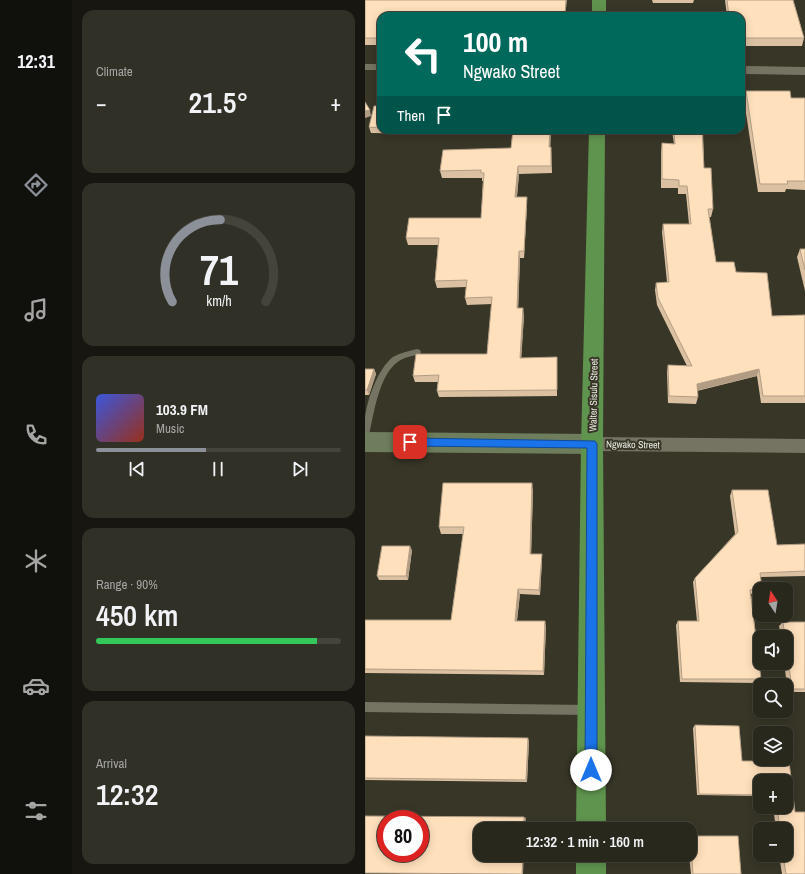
<!DOCTYPE html>
<meta charset="utf-8">
<style>
body{margin:0;font-family:"Archivo Narrow",sans-serif;background:#313026;color:#f1f3f6;height:100vh;display:flex;flex-direction:column;font-size:15px;white-space:nowrap}
*{box-sizing:border-box;margin:0}
p{font-size:13px;color:#a5a6a4}
.icon{flex:none;width:22px;height:22px;fill:none;stroke:currentColor;stroke-width:2;stroke-linecap:round;stroke-linejoin:round}
.map{position:relative;flex:1;overflow:hidden}
.drawer{display:flex;flex-direction:column;gap:10px;padding:10px;background:#171610;width:293px}
.drawer>*{flex:none}
.guide{position:absolute;left:12px;top:12px;width:368px;height:122px;border-radius:12px;box-shadow:0 2px 10px #0003,0 0 0 1px #45443b;background:#00695c;color:#fff;overflow:hidden}
.needle{width:26px;rotate:348deg}
.buttons{position:absolute;left:388px;top:582px;display:grid;gap:8px}
.buttons a{display:grid;place-items:center;width:40px;height:40px;border-radius:8px;background:#29281d;box-shadow:0 2px 10px #0003,0 0 0 1px #45443b;font-size:20px}
.speed{position:absolute;left:12px;top:810px;display:flex;gap:8px;font-size:20px;font-weight:700;text-align:center}
.speed>*{display:grid;place-content:center;width:52px;height:52px;border-radius:50%;background:#29281d;box-shadow:0 2px 10px #0003,0 0 0 1px #45443b;line-height:1}
.speed .limit{border:6px solid #d22;background:#fff;color:#111}
.pin{position:absolute;display:grid;place-items:center;width:34px;height:34px;color:#fff;margin:-17px;border-radius:8px;box-shadow:0 2px 6px #0006}
.me{position:absolute;width:44px;margin:-22px;rotate:0deg;stroke-linejoin:round;filter:drop-shadow(0 0 3px #0008)}
.turn{display:flex;align-items:center;gap:14px;height:84px;padding:0 20px;font-size:18px}
.turn .icon{width:52px;height:52px;stroke-width:2.5}
.turn b{display:block;font-size:28px;line-height:34px}
.then{display:flex;align-items:center;height:38px;padding:0 20px;background:#0003;gap:8px;font-size:15px}
.big{font-size:30px;font-weight:600;line-height:1.1}
.drawer .tile{flex:1;display:flex;flex-direction:column;justify-content:center;gap:6px;min-width:0;padding:0 14px;border-radius:12px;background:#313026}
.drawer .dial{align-items:center;gap:0}
.dial svg{height:104px;overflow:visible;fill:none;stroke:#45443b;stroke-width:7;stroke-linecap:round;text-anchor:middle}
.dial text{fill:#f1f3f6;stroke:none}
.song{display:flex;align-items:center;gap:12px}
.cover{width:48px;height:48px;border-radius:6px;background:linear-gradient(135deg,hsl(230 70% 55%),hsl(10 70% 35%))}
.played{height:4px;border-radius:2px;background:linear-gradient(90deg,#8c9099 45%,#45443b 45%)}
.keys{display:flex;justify-content:space-around;direction:ltr}
.heat{display:flex;justify-content:space-between;align-items:center;font-size:22px;direction:ltr}
.charge{height:6px;border-radius:3px;background:linear-gradient(90deg,#34c759 90%,#45443b 0)}
.trip{position:absolute;left:108px;top:822px;width:224px;height:40px;border-radius:12px;background:#29281d;box-shadow:0 2px 10px #0003,0 0 0 1px #45443b;font-weight:600;line-height:40px;text-align:center}
main{display:flex;flex:1;min-height:0}
.dock{display:flex;flex-direction:column;width:72px;justify-content:space-around;align-items:center;background:#10100c;color:#a5a6a4}
.dock .icon{width:28px;height:28px}
.dock .on{color:#8c9099}
.dock b{font-size:18px;color:#f1f3f6}
.map>svg:first-child{display:block}
.lines{fill:none;stroke-linecap:round;stroke-linejoin:round}
.lane{fill:#757462;fill-rule:evenodd}
.street{fill:#757462;fill-rule:evenodd}
.secondary{fill:#6e7e5c;fill-rule:evenodd}
.highway{fill:#5f944e;fill-rule:evenodd}
.wall{fill:#dbc1a2}
.shaded-wall{fill:#b29d84}
.building{fill:#ffe0bc;stroke:#b29d84;fill-rule:evenodd}
.route{fill:#1a73e8;stroke:#114b97}
.labels{text-anchor:middle;stroke-width:4;stroke-linejoin:round;paint-order:stroke}
.street-label{font-size:10px;fill:#e7e7dd;stroke:#373627}
</style>
<main>
<nav class="dock">
<b>12:31</b>
<svg class="icon on" aria-label="directions" viewBox="0 0 24 24"><path d="M12 3l9 9-9 9-9-9zM9 14v-3h6M13 9l2 2-2 2"/></svg>
<svg class="icon" aria-label="music" viewBox="0 0 24 24"><path d="M9 18V5l10-2v13"/><circle cx="6" cy="18" r="3"/><circle cx="16" cy="16" r="3"/></svg>
<svg class="icon" aria-label="phone" viewBox="0 0 24 24"><path d="M5 4h4l2 5-3 2q2 4 5 5l2-3 5 2v4C11 20 4 13 5 4z"/></svg>
<svg class="icon" aria-label="climate" viewBox="0 0 24 24"><path d="M12 3v18M4 7l16 10M4 17L20 7"/></svg>
<svg class="icon" aria-label="car" viewBox="0 0 24 24"><path d="M5 17H2v-5l4-1 3-4h7l3 4 3 1v5h-3M9 17h6M6 11h13"/><circle cx="7" cy="17" r="2"/><circle cx="17" cy="17" r="2"/></svg>
<svg class="icon" aria-label="filters" viewBox="0 0 24 24"><path d="M4 7h16M4 17h16"/><circle cx="9" cy="7" r="2"/><circle cx="15" cy="17" r="2"/></svg>
</nav>
<section class="drawer">
<div class="tile"><p>Climate</p>
<div class="heat"><a>−</a><b class="big">21.5°</b><a>+</a></div>
</div>
<div class="tile dial"><svg viewBox="0 0 100 80">
<path d="M14 69A42 42 0 1 1 86 69"/>
<path d="M14 69A42 42 0 0 1 51 6" stroke="#8c9099"/>
<text x="50" y="56" font-size="32" font-weight="700">71</text>
<text x="50" y="72" font-size="11">km/h</text>
</svg></div>
<div class="tile">
<div class="song"><i class="cover"></i><div><b>103.9 FM</b><p>Music</p></div></div>
<div class="played"></div>
<div class="keys"><svg class="icon" aria-label="previous" viewBox="0 0 24 24"><path d="M18 5L8 12l10 7zM5 5v14"/></svg><svg class="icon" aria-label="pause" viewBox="0 0 24 24"><path d="M8 5v14M16 5v14"/></svg><svg class="icon" aria-label="next" viewBox="0 0 24 24"><path d="M6 5l10 7-10 7zM19 5v14"/></svg></div>
</div>
<div class="tile"><p>Range · 90%</p><b class="big">450 km</b><div class="charge"></div></div>
<div class="tile"><p>Arrival</p><b class="big">12:32</b></div>
</section>
<div class="map">
<svg width="440" height="874" viewBox="0 0 440 874">
<rect width="100%" height="100%" fill="#373627"/>
<g class="lines">
<path class="lane" d="M52,349L55,350L56,352L55,354C48,356 40,357 34,361C14,374 9,413 4,435L3,437L0,438C0,432 0,426 0,419C1,402 13,368 28,357C35,353 44,351 52,349Z
M0,702L224,705L227,707L229,710L227,713L224,715L0,712Z"/>
<path class="street" d="M0,64H16V70H0Z
M376,66L440,67V75L376,74Z
M227,437L440,439V453L227,451L221,449L218,444L221,439Z"/>
<path class="secondary" d="M0,432L227,434L235,437L238,444L235,451L227,454L0,452Z"/>
<path class="highway" d="M227,0H241V16H227Z
M224,130H240L238,444L241,829H211L216,444Z
M211,855H241V874H211Z"/>
</g>
<path class="wall" d="M0,0L16,16V45H0Z
M287,0H329L328,3H288Z
M360,0H428L439,38L437,46H376V16H362Z
M381,91L426,98H440V190L421,189L420,192H393L379,100Z
M16,106V130H63L62,134L6,133L4,127Z
M148,130H186L185,147H186L187,173L154,174L152,197L162,204L159,258H155L153,308L159,315L156,358L192,364V396L74,397L72,391L73,382H50L48,376L122,354L127,304L102,305L100,298L101,287L72,288L70,281L73,245H43L41,238L116,218L118,181H117V178H77L75,171L146,148Z
M307,130H348L347,131H338L339,168L348,209L346,217H344L351,262L371,272L407,316L440,315V403H396L392,376L332,391L333,397L331,404L303,403L302,372L303,365L322,366L292,305L290,290L291,283L302,282L297,232L298,224H324L321,194H313V188H296V152L297,143L309,144Z
M435,249H440V291L432,257Z
M0,369H9L11,374L4,395H0Z
M168,490L166,554L177,560L175,595L155,594L152,621L181,626L179,675L0,673V620H86L98,534H76L74,527Z
M367,490L412,545L440,546V576L395,577L397,588L395,589V592L394,593L386,594L396,679L393,683L315,682L311,625L313,621H332L328,582L330,578L370,534L365,496Z
M47,550L43,580H14L12,576Z
M418,622H440V692H423L419,663H421V637H416L414,626Z
M330,725L374,726L377,761H424L430,812H440V874H417L414,855H421V829H411L408,807H421V781H395V796L332,795L328,728Z
M0,736L164,741L162,782L0,780Z
M325,836H373L376,874H326L324,855H325Z"/>
<path class="shaded-wall" d="M201,0H202L200,16Z
M5,110L6,116L0,118V111Z
M185,130H186L185,155L184,147Z
M153,166L154,174L151,205L150,197Z
M162,197V204L159,258V251Z
M154,251L155,258L153,315L152,308Z
M158,308L159,315L156,364L155,358Z
M9,369L11,374L4,395L2,390Z
M394,369L392,376L330,391L332,384Z
M167,483L168,490L166,560L165,554Z
M45,546L47,550L43,580L41,576Z
M177,554V560L175,595L174,590Z
M153,589L155,594L151,626L150,621Z
M180,621L181,626L179,675L178,671Z
M163,738L164,741L162,782L161,780Z
M159,817L161,818L160,829H159Z
M158,855H159L158,874H157Z"/>
<path class="building" d="M0,0H201L200,16H16V36L15,38H0Z
M362,0H428L439,38H376V16H364Z
M381,91H425L426,98H440V181H422L423,184H395Z
M0,102L5,110L0,111Z
M9,106H16V128L4,127Z
M148,130H185L184,147H186V166H153L150,197H162L159,251H154L152,308H158L155,358L192,357V390L72,391L74,375L48,376L51,354H122L127,297L100,298L102,280L70,281L74,238H41L44,218H116L119,173H116V170L75,171L78,150L146,148Z
M309,130H337L339,168H346L348,209H343L351,262H369L371,272L402,273L407,316L440,315V396H398L394,369L332,384L333,397L304,396L303,365L327,366L293,298L291,283L304,282L298,224H326L322,186H314V180L297,179V143L310,144Z
M435,249H440V270Z
M0,369H9L2,390H0Z
M78,483H167L165,554H177L174,590L153,589L150,621H180L178,671L0,669V620H86L99,527H74Z
M367,490H403L412,545L440,544V571L395,573L397,588L385,590L396,679H317L313,621H334L330,578L373,532Z
M17,546H45L41,576H12Z
M418,622H440V689H427L421,643V637H420Z
M330,725L374,726L377,761H424L430,812H440V874H421L418,855H421V829H415L412,807H421V781H395V795L334,794Z
M0,736L163,738L161,780L0,778Z
M0,816L159,817V829H115V855H158L157,874L0,873ZM21,819H55V853H21Z
M325,836H373L376,874H328Z"/>
<path class="route" d="M45,438L230,441L232,444V770L230,774L226,775L222,774L220,770L222,448L45,446L42,445L41,442L42,440Z"/>
<g class="labels">
<g class="street-label">
<text transform="translate(228 395) rotate(-89)" y="4">Walter Sisulu Street</text>
<text transform="translate(268 444) rotate(1)" y="4">Ngwako Street</text>
</g>
</g>
</svg>
<div class="buttons">
<a><svg class="needle" viewBox="-14 -14 28 28"><path d="M0-13l5 13h-10z" fill="#e53935"/><path d="M0 13l5-13h-10z" fill="#a5a6a4"/></svg></a>
<a><svg class="icon" aria-label="sound" viewBox="0 0 24 24"><path d="M4 9h4l5-4v14l-5-4H4zM17 9q2 3 0 6"/></svg></a>
<a><svg class="icon" aria-label="search" viewBox="0 0 24 24"><circle cx="10" cy="10" r="6"/><path d="M15 15l6 6"/></svg></a>
<a><svg class="icon" aria-label="layers" viewBox="0 0 24 24"><path d="M12 4l9 5-9 5-9-5zM3 14l9 5 9-5"/></svg></a>
<a>+</a>
<a>−</a>
</div>
<div class="speed"><div class="limit">80</div></div>
<div class="pin" style="left:45px;top:442px;background:#d93025"><svg class="icon" aria-label="arrive" viewBox="0 0 24 24"><path d="M6 21V4h12l-3 4 3 4H6"/></svg></div>
<svg class="me" style="left:226px;top:770px" viewBox="-20 -20 40 40"><circle r="19" fill="#fff"/><path d="M0-13L10 11 0 6-10 11z" fill="#1a73e8"/></svg>
<div class="trip">12:32 · 1 min · 160 m</div>
<div class="guide">
<div class="turn"><svg class="icon" aria-label="left" viewBox="0 0 24 24"><path d="M17 20v-9H6M10 6l-5 5 5 5"/></svg><div><b>100 m</b>Ngwako Street</div></div>
<div class="then">Then<svg class="icon" aria-label="arrive" viewBox="0 0 24 24"><path d="M6 21V4h12l-3 4 3 4H6"/></svg></div>
</div>
</div>
</main>
